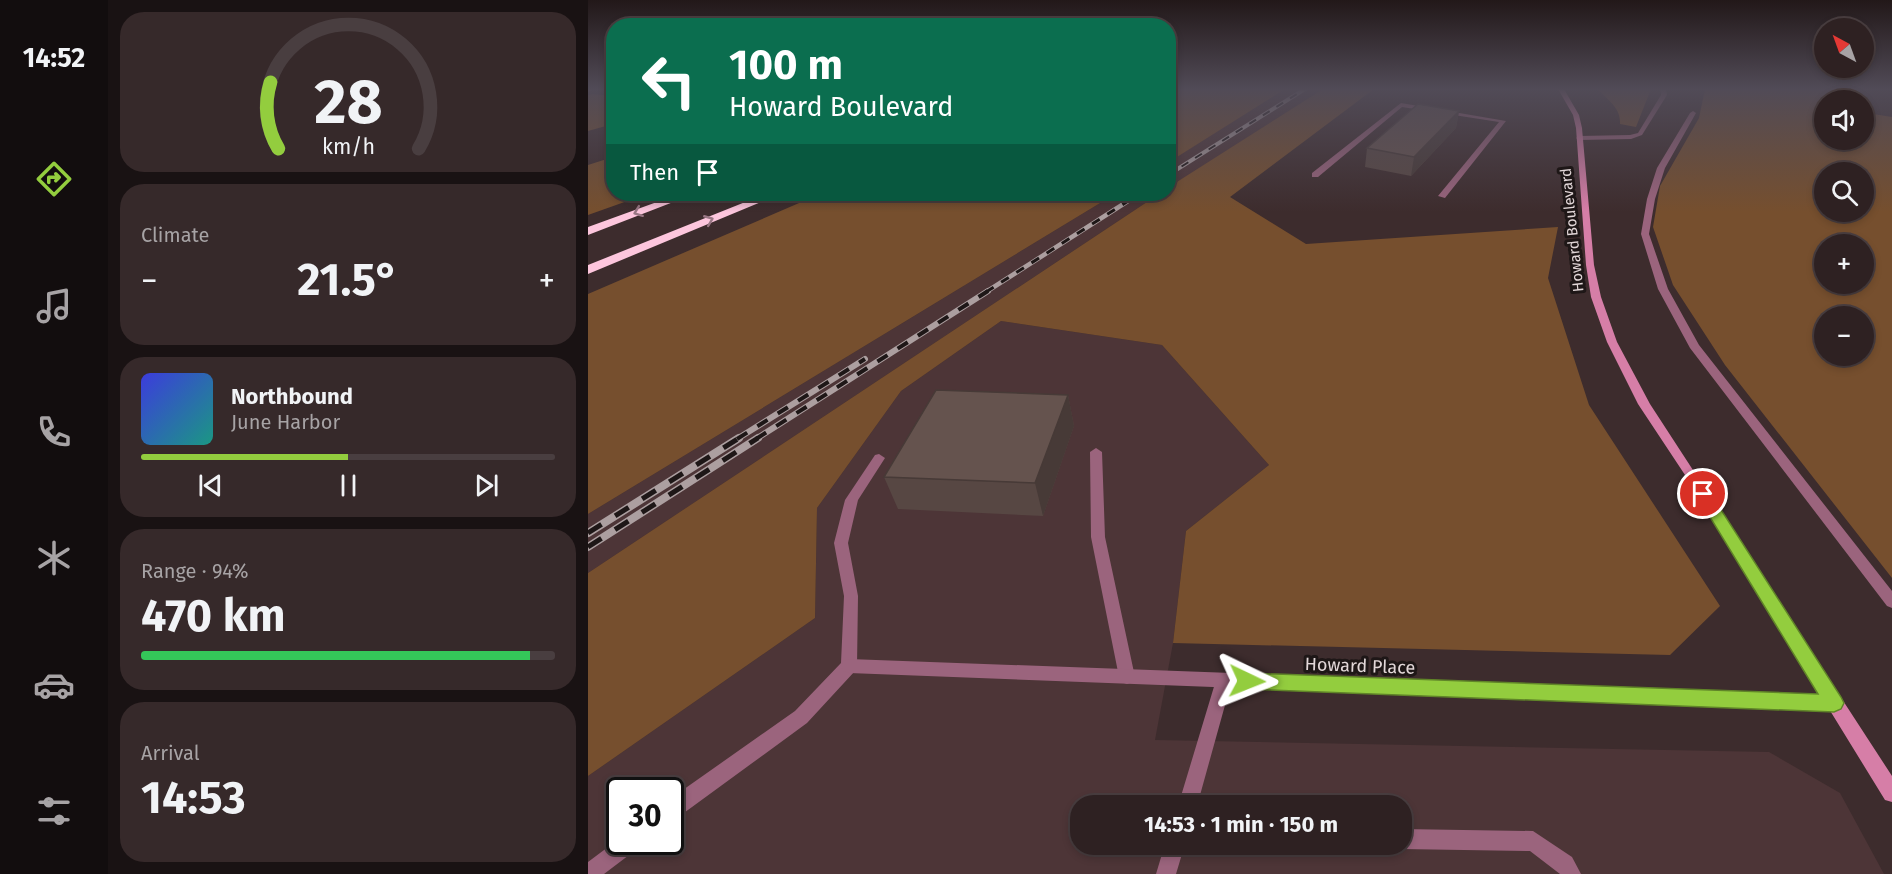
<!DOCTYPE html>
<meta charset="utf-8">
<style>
body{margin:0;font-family:"Fira Sans",sans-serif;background:#36292a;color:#f1f3f6;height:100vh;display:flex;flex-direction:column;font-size:22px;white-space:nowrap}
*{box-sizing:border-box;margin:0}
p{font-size:20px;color:#a7a3a5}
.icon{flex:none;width:33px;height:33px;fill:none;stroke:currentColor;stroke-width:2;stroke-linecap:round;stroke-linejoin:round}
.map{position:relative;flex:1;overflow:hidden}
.sheet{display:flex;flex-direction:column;gap:12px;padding:12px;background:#191213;width:480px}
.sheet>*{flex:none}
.hud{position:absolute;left:18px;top:18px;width:570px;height:183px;border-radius:24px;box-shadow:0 3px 9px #0003,0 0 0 2px #493e40;background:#0b6e4f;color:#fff;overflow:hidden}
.needle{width:39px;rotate:319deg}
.controls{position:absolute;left:1226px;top:18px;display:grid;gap:12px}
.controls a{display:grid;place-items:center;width:60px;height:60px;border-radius:50%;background:#2e2122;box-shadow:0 3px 9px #0003,0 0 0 2px #493e40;font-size:30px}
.speed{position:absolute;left:18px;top:777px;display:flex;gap:12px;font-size:30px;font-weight:700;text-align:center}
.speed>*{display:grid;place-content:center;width:78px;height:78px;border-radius:50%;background:#2e2122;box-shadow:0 3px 9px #0003,0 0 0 2px #493e40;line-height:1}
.speed .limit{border:3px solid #111;border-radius:9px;background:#fff;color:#111}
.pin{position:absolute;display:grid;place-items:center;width:51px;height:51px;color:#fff;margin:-26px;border:3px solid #fff;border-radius:50%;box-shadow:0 2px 6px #0007}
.me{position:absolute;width:66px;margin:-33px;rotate:92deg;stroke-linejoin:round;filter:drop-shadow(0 0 4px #0008)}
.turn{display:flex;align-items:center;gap:21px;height:126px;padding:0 24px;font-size:27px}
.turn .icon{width:78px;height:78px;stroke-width:2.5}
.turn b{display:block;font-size:42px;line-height:51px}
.then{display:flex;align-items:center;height:57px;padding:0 24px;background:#0003;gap:12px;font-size:22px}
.big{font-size:45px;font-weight:700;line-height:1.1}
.sheet .tile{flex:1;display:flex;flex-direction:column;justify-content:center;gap:9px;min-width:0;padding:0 21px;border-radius:24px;background:#36292a}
.sheet .dial{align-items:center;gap:0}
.dial svg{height:156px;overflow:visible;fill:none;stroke:#493e40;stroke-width:7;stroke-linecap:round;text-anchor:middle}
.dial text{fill:#f1f3f6;stroke:none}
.song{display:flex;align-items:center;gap:18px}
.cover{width:72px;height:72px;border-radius:9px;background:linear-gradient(135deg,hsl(240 70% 55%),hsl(170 70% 35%))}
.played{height:6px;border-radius:3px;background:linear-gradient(90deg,#93cd3e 50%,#493e40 50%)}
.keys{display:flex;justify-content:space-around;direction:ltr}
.heat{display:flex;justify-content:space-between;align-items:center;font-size:33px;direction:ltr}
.charge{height:9px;border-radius:4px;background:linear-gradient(90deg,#34c759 94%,#493e40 0)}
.trip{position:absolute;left:482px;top:795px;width:342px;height:60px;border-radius:24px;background:#2e2122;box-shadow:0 3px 9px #0003,0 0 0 2px #493e40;font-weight:700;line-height:60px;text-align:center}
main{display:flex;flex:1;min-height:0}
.dock{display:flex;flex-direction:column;width:108px;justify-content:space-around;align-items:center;background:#120d0e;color:#a7a3a5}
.dock .icon{width:42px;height:42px}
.dock .current{color:#93cd3e}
.dock b{font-size:27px;color:#f1f3f6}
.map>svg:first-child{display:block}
.built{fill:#4d3537;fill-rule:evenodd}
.green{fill:#764f2e;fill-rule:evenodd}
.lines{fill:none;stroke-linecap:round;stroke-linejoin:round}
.service{fill:#9b647d;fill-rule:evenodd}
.minor{fill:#9b647d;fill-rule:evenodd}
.secondary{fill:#d67ea7;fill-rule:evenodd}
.motorway{fill:#fdc6dd;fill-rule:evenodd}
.rail-far3-casing{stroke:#ac9fa0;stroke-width:4}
.rail-far2-casing{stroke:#ac9fa0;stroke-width:4.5}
.rail-far1-casing{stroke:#ac9fa0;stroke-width:6}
.rail-casing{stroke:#ac9fa0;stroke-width:8}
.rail-far3{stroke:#1e1717;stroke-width:2;stroke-dasharray:8;stroke-linecap:butt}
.rail-far2{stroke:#1e1717;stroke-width:3;stroke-dasharray:9;stroke-linecap:butt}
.rail-far1{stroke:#1e1717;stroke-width:4;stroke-dasharray:12;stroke-linecap:butt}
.rail{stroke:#1e1717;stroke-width:5;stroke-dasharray:16;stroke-linecap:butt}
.wall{fill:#574743}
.shaded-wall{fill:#473a37}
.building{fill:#65534e;stroke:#473a37;stroke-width:1.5}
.oneway{stroke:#997784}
.route{fill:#93cd3e;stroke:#608528;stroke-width:1.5}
.labels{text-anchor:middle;stroke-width:6;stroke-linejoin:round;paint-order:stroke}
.street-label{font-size:15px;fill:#e2d7d8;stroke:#1e1717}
.near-street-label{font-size:18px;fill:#e2d7d8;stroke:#1e1717}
</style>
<main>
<nav class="dock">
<b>14:52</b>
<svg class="icon current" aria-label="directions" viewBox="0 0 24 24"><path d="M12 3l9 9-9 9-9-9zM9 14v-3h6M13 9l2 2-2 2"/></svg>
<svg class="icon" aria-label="music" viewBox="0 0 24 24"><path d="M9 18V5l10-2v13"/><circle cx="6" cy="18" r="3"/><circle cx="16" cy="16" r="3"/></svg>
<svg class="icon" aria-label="phone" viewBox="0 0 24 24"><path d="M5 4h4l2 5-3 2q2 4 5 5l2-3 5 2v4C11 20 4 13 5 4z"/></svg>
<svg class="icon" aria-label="climate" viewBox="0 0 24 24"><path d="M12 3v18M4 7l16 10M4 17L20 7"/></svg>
<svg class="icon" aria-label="car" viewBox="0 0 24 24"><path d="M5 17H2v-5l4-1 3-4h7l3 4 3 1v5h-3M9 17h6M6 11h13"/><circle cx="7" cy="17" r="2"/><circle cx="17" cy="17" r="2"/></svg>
<svg class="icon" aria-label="filters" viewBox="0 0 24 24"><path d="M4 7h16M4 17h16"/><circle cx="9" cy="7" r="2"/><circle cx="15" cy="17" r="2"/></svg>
</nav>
<section class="sheet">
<div class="tile dial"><svg viewBox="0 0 100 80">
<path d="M14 69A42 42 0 1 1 86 69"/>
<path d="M14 69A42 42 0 0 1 10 35" stroke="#93cd3e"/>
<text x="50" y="56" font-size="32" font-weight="700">28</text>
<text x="50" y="72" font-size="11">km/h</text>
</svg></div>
<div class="tile"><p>Climate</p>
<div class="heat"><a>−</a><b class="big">21.5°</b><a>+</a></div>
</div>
<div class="tile">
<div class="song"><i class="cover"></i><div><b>Northbound</b><p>June Harbor</p></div></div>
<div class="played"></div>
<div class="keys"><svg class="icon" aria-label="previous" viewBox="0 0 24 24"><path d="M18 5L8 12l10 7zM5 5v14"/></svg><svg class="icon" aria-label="pause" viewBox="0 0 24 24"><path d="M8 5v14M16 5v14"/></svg><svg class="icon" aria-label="next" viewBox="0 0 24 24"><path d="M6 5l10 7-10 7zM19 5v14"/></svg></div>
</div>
<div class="tile"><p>Range · 94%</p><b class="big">470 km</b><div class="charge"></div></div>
<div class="tile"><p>Arrival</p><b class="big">14:53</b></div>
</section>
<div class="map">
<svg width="1304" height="874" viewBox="0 0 1304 874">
<rect width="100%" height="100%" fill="#3d2c2d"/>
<path class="built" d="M697,89H735L581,188L580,162Z
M527,194H571L0,573V514Z
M413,321L574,345L681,465L598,531L585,643L567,740L1181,752L1252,793L1296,874H0V776L227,618L229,508L313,391ZM32,790H82V842H32ZM492,806H813V844H492Z"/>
<path class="green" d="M581,89H697L581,162Z
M735,89H786L642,197L718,244L970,227L960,278L1001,405L1132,606L1082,655L585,643L598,531L681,465L574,345L413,321L313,391L229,508L227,618L0,776V573L565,198L571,194H580L581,187Z
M1009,89H1063L1048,127L1032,124C1033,108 1020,100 1009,89Z
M1117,89H1251L1245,99L1254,100H1236V140H1275V104L1281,105L1279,113L1304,117V578L1137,365L1085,285L1065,227L1072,186L1111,118ZM1275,172V212H1236V172ZM1275,244V284H1236V244ZM1275,316V356H1236V316Z
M5,94L25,96V124L0,131V95Z
M25,157L26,194H59L0,215V165Z
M232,194H527L0,514V294Z"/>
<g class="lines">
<path class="service" d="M1072,89H1078L1079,95L1054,135L1043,139L991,140L988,138L991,136L1042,135L1050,133L1073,95Z
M813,103L918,121L857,198L850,196L911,122L814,107L730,177H724V173Z
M1105,111L1108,113L1077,168L1067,199L1061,234L1080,289L1111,345L1304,591V608L1299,606L1102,348L1070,289L1053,234L1059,199L1069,168L1102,113Z
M508,448L514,452L517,537L547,677L545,682L539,684L533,682L531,677L503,537L502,452Z
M291,454L297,458L270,500L260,543L270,596L269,666L267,671L219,723L89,818L82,820V799L207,711L253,663L256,596L246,543L257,500L287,455Z
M636,673L642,675L644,680L609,806H590L628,680L630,675Z
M813,829L945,831L984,857L993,874H972L942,851L813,849L806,844H813Z
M32,838V842H52L49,849L16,874H0V862Z
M577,844H597L588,874H568Z"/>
<path class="minor" d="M0,89H6L0,92Z
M261,659L1246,695L1252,697L1254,703L1252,709L1246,711L261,673L255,671L253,666L255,661Z"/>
<path class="secondary" d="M970,89H976L991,115L994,128L1006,265L1013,297L1029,342L1062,404L1304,776V802L1297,800L1099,478L1050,404L1019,342L1003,297L998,265L988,128L985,115Z"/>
<path class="motorway" d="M91,194H106L0,235V227Z
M177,194H192L0,274V265Z"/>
<defs>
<path id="rail-far3" d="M580,175L717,89"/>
<path id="rail-far2" d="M398,292L551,194"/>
<path id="rail-far1" d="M149,439L277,359
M168,439L400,291"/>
<path id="rail" d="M0,533L151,438
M0,547L170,438"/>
</defs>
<use href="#rail-far3" class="rail-far3-casing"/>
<use href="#rail-far2" class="rail-far2-casing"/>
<use href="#rail-far1" class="rail-far1-casing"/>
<use href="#rail" class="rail-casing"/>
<use href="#rail-far3" class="rail-far3"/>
<use href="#rail-far2" class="rail-far2"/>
<use href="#rail-far1" class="rail-far1"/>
<use href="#rail" class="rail"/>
</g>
<path class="wall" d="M871,111L868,128L823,176L777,167L779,148Z
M480,395L486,426L455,516L310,509L296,477Z"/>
<path class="shaded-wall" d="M871,111L868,128L823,176L826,157Z
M480,395L486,426L455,516L447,483Z"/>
<path class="building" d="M830,104L871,111L826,157L779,148Z
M348,390L480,395L447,483L296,477Z"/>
<defs><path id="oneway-chevron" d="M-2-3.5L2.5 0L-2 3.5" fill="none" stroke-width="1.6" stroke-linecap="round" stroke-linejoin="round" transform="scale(1.5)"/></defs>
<g class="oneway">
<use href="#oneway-chevron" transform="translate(50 212) rotate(159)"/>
<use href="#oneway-chevron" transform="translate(121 220) rotate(-22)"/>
</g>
<linearGradient id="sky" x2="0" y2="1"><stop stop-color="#221819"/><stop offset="0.42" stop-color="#514b57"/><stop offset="1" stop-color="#514b57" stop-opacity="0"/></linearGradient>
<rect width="1304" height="212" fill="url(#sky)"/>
<path class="route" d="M1115,489L1121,491L1253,697L1256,703L1253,709L1246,712L659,689L653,687L650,681L653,675L659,673L1230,694L1108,494Z"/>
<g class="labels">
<g class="street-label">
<text transform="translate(984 230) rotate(-96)" y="5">Howard Boulevard</text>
</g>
<g class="near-street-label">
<text transform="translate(772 666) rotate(2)" y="6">Howard Place</text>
</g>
</g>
</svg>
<div class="controls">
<a><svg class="needle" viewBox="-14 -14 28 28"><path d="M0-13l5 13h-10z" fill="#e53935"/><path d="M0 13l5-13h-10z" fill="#a7a3a5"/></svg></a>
<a><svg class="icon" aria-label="sound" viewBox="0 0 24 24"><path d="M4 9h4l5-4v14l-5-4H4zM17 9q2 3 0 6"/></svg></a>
<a><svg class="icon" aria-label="search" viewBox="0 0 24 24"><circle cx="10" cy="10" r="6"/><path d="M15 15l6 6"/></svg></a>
<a>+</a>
<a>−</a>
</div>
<div class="speed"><div class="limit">30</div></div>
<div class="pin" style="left:1115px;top:494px;background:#d93025"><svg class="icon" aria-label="arrive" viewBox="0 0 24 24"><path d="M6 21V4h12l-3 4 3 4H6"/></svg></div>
<svg class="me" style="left:659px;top:681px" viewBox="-20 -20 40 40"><path d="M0-17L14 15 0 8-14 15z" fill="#93cd3e" stroke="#fff" stroke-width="4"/></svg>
<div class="trip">14:53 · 1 min · 150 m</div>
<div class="hud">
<div class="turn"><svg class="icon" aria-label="left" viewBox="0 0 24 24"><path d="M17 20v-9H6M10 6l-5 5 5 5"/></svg><div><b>100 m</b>Howard Boulevard</div></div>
<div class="then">Then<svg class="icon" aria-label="arrive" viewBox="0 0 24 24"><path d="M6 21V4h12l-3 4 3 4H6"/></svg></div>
</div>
</div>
</main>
